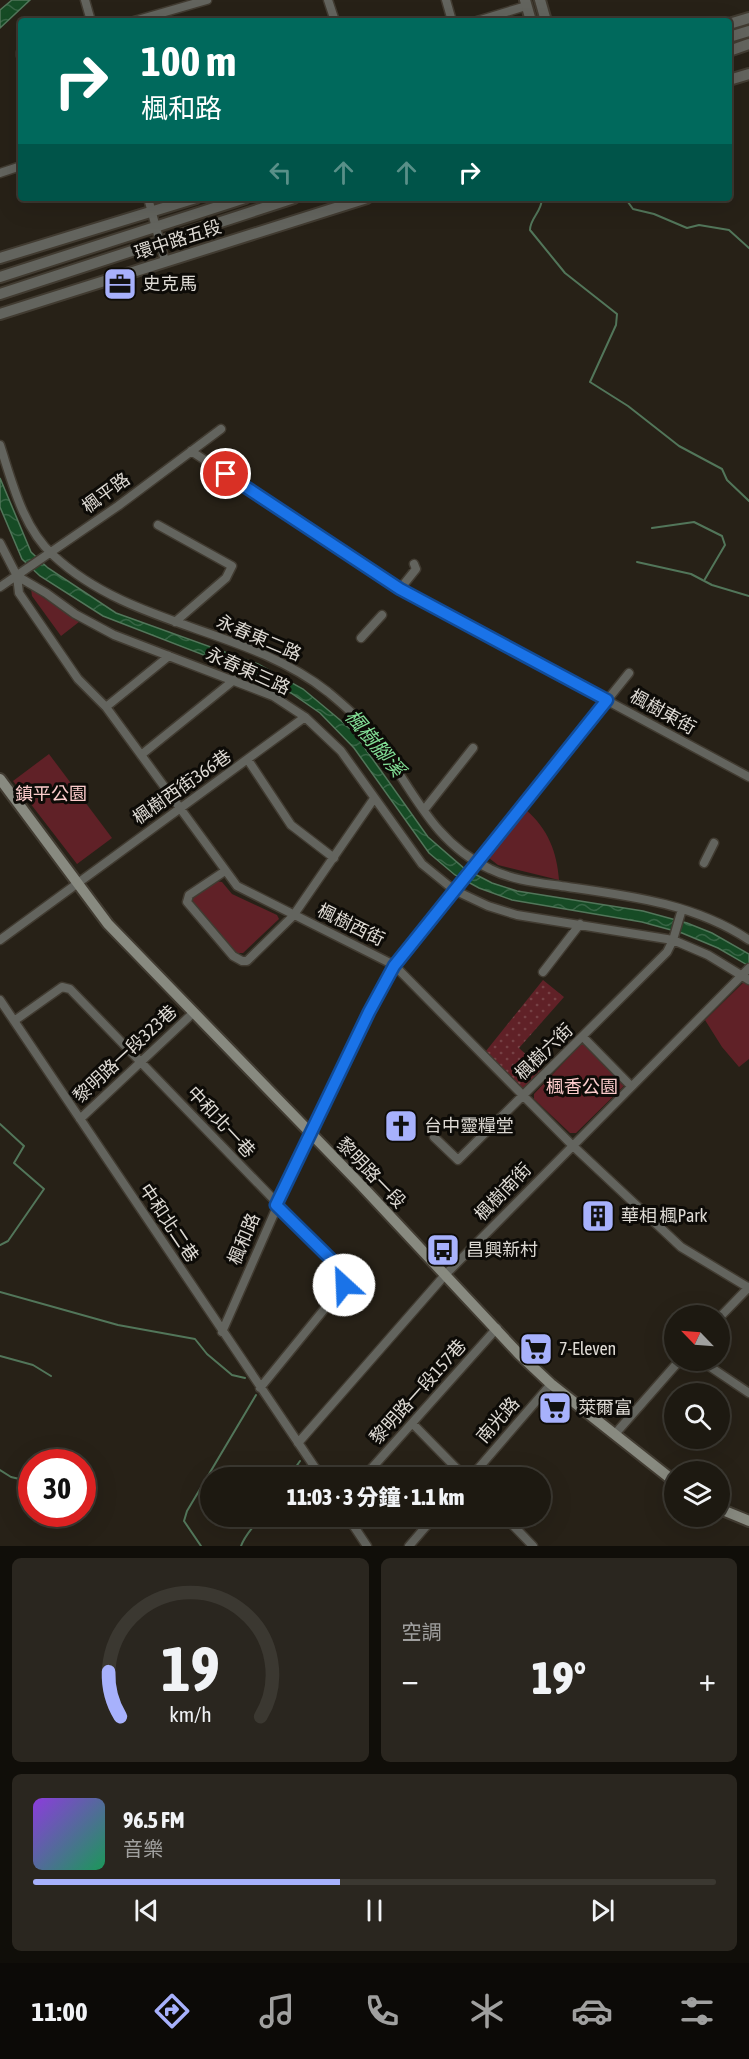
<!DOCTYPE html>
<html lang="zh-TW">
<meta charset="utf-8">
<style>
body{margin:0;font-family:"Asap Condensed","Noto Sans TC",sans-serif;background:#2a261f;color:#f1f3f6;height:100vh;display:flex;flex-direction:column;font-size:22px;white-space:nowrap}
*{box-sizing:border-box;margin:0}
p{font-size:20px;color:#a0a09f}
.icon{flex:none;width:33px;height:33px;fill:none;stroke:currentColor;stroke-width:2;stroke-linecap:round;stroke-linejoin:round}
.map{position:relative;height:1546px;overflow:hidden}
.panel{display:flex;flex-direction:column;gap:12px;padding:12px;background:#100e09;flex:1}
.panel>*{flex:none}
.guide{position:absolute;left:18px;top:18px;width:714px;height:183px;border-radius:6px;box-shadow:0 6px 24px #0002,0 0 0 2px #3b3831;background:#00695c;color:#fff;overflow:hidden}
.needle{width:39px;rotate:295deg}
.fabs{position:absolute;left:664px;top:1305px;display:grid;gap:12px}
.fabs a{display:grid;place-items:center;width:66px;height:66px;border-radius:50%;background:#1d1911;box-shadow:0 6px 24px #0002,0 0 0 2px #3b3831;font-size:30px}
.speed{position:absolute;left:18px;top:1449px;display:flex;gap:12px;font-size:30px;font-weight:700;text-align:center}
.speed>*{display:grid;place-content:center;width:78px;height:78px;border-radius:50%;background:#1d1911;box-shadow:0 6px 24px #0002,0 0 0 2px #3b3831;line-height:1}
.speed .limit{border:9px solid #d22;background:#fff;color:#111}
.pin{position:absolute;display:grid;place-items:center;width:51px;height:51px;color:#fff;margin:-26px;border:3px solid #fff;border-radius:50%;box-shadow:0 2px 6px #0007}
.me{position:absolute;width:66px;margin:-33px;rotate:335deg;stroke-linejoin:round;filter:drop-shadow(0 0 4px #0008)}
.turn{display:flex;align-items:center;gap:21px;height:126px;padding:0 24px;font-size:27px}
.turn .icon{width:78px;height:78px;stroke-width:2.5}
.turn b{display:block;font-size:42px;line-height:51px}
.lanes{display:flex;align-items:center;height:57px;padding:0 24px;background:#0003;justify-content:center;gap:30px;direction:ltr}
.lanes .off{opacity:.35}
.big{font-size:45px;font-weight:800;line-height:1.1}
.panel .card{flex:1;display:flex;flex-direction:column;justify-content:center;gap:9px;min-width:0;padding:0 21px;border-radius:9px;background:#2a261f}
.panel .dial{align-items:center;gap:0}
.dial svg{height:156px;overflow:visible;fill:none;stroke:#3b3831;stroke-width:7;stroke-linecap:round;text-anchor:middle}
.dial text{fill:#f1f3f6;stroke:none}
.song{display:flex;align-items:center;gap:18px}
.cover{width:72px;height:72px;border-radius:9px;background:linear-gradient(135deg,hsl(270 70% 55%),hsl(150 70% 35%))}
.played{height:6px;border-radius:3px;background:linear-gradient(90deg,#a7b1fc 45%,#3b3831 45%)}
.keys{display:flex;justify-content:space-around;direction:ltr}
.heat{display:flex;justify-content:space-between;align-items:center;font-size:33px;direction:ltr}
.panel .tiles{flex:1;display:grid;gap:12px;grid-template-columns:1fr 1fr}
.card:last-child{grid-column:span 2}
.trip{position:absolute;left:200px;top:1467px;width:351px;height:60px;border-radius:30px;background:#1d1911;box-shadow:0 6px 24px #0002,0 0 0 2px #3b3831;font-weight:800;line-height:60px;text-align:center}
.tab-bar{display:flex;height:96px;justify-content:space-around;align-items:center;background:#0c0a07;color:#a0a09f}
.tab-bar .icon{width:42px;height:42px}
.tab-bar .active{color:#a7b1fc}
.tab-bar b{font-size:27px;color:#f1f3f6}
.map>svg:first-child{display:block}
.grass{fill:url(#grass-dots)}
.green{fill:#602127}
.water{fill:url(#water-waves);stroke:#52765a;stroke-width:1.5}
.lines{fill:none;stroke-linecap:round;stroke-linejoin:round}
.stream{stroke:#52765a;stroke-width:2}
.minor-casing{stroke:#413b31;stroke-width:11}
.tertiary-casing{stroke:#413b31;stroke-width:14}
.secondary-casing{stroke:#413b31;stroke-width:14}
.minor{stroke:#63645e;stroke-width:8}
.tertiary{stroke:#63645e;stroke-width:10}
.secondary{stroke:#888a80;stroke-width:10}
.route-casing{stroke:#114b97;stroke-width:15}
.route{stroke:#1a73e8;stroke-width:10}
.labels{text-anchor:middle;stroke-width:6;stroke-linejoin:round;paint-order:stroke}
.street-label{font-size:18px;fill:#dedad4;stroke:#0d0b07}
.poi-label{font-size:18px;fill:#dedad4;stroke:#0d0b07;text-anchor:start}
.park-label{font-size:18px;fill:#fccccc;stroke:#0d0b07}
.water-label{font-size:20px;font-style:italic;fill:#82df96;stroke:#0d0b07}
</style>
<div class="map">
<svg width="749" height="1546" viewBox="0 0 749 1546">
<defs>
<pattern id="grass-dots" width="8" height="8" patternUnits="userSpaceOnUse" patternTransform="scale(1.5)"><rect width="8" height="8" fill="#602127"/><path d="M2 2h.1M6 6h.1" fill="none" stroke="#764145" stroke-width="1.8" stroke-linecap="round"/></pattern>
<pattern id="water-waves" width="16" height="10" patternUnits="userSpaceOnUse" patternTransform="scale(1.5)"><rect width="16" height="10" fill="#164b25"/><path d="M0 5q4-4 8 0t8 0" fill="none" stroke="#376444"/></pattern>
</defs>
<rect width="100%" height="100%" fill="#272117"/>
<path class="grass" d="M543,980L564,997L519,1048L544,1071L523,1089L489,1057L486,1051Z"/>
<path class="green" d="M31,589L79,622L61,636L32,596Z
M49,754L112,838L77,864L13,781Z
M526,810C548,829 557,852 559,880L498,865L489,858Z
M216,881L222,882L232,894L277,915L279,919L243,953H237L193,906L190,899Z
M745,981L749,985V1059L739,1067L722,1047L705,1020Z
M583,1042L625,1085L576,1133H570L534,1099V1094Z"/>
<path class="water" d="M12,0H30L0,28V10Z
M0,478L31,552L48,568L116,613L258,664L303,689L352,730L428,837L465,869L492,883L517,891L643,911L687,923L712,933L749,954V966L718,948L682,933L642,922L512,900L479,888L455,875L429,853L354,748L320,713L291,693L258,676L103,616L40,576L22,559L0,507Z"/>
<g class="lines">
<path class="stream" d="M542,198C542,212 530,218 530,230L565,273L617,314L616,325L590,382L628,406L679,446L722,469L727,480L749,501
M625,198L633,209L654,214L687,228L699,225L729,230L749,248
M652,528L694,522L722,536L725,545L705,579
M637,562L691,574L712,585L749,596
M0,1124L24,1146L14,1163L44,1189L8,1241L0,1245
M0,1292L118,1325L195,1339L207,1354L232,1375L245,1378
M0,1356L33,1365L51,1376
M0,1470L11,1477L32,1482
M288,1478L300,1461
M52,1514L55,1526
M201,1546L184,1521L187,1511L256,1395
M241,1546C246,1533 254,1528 260,1516"/>
<defs>
<path id="minor" d="M85,0L91,21
M328,0L335,21
M446,0L452,21
M134,21L207,0
M477,21L526,6
M21,52V56
M0,173L21,166
M148,198L165,261
M0,445C12,482 23,528 53,555C131,628 246,627 328,692C340,702 353,713 363,724C408,774 425,839 490,869C514,881 542,883 568,887C631,896 695,904 749,940
M191,451L400,589L749,777
M158,525L232,566L226,578L175,622
M0,543L17,576L46,593L75,614L114,635L273,696L305,717L341,751L422,864L454,890L488,906L517,915L673,940L708,955L749,980
M17,576L19,593L78,679L106,707L237,886L394,965L572,1145L681,1247L749,1288
M0,587L118,506L221,429
M400,589L416,569L414,564
M361,638L382,615
M106,707L169,656
M141,755L234,680
M248,760L291,825L334,858
M424,810L473,748
M704,863L714,843
M225,871L189,895L187,902L233,956L242,961H247L293,916L373,800
M0,940L305,717
M543,972L580,924
M0,1000L322,1478
M14,1021L62,987L70,989L342,1270L344,1285L260,1388
M583,1037L631,1086
M80,1119L193,1013
M434,1137L458,1160L667,952L673,940L682,909
M720,1317L749,1287
M222,1332L309,1134L394,965L629,673
M700,1360L749,1393
M412,1423L466,1478
M615,1434L680,1360
M298,1443L445,1275L749,968
M363,1478L497,1328
M470,1478L551,1384
M347,1516L367,1546
M504,1516L533,1546
M409,1546L435,1516"/>
<path id="tertiary" d="M525,0L531,21
M540,0L546,21
M729,24L749,18
M729,37L749,31
M729,51L749,44
M729,80L749,74
M0,258L196,198
M0,277L245,198
M0,294L294,198
M0,314L367,198"/>
<path id="secondary" d="M0,779L108,924L361,1185L519,1354L551,1384L675,1482
M720,1509L749,1521"/>
</defs>
<use href="#minor" class="minor-casing"/>
<use href="#tertiary" class="tertiary-casing"/>
<use href="#secondary" class="secondary-casing"/>
<use href="#minor" class="minor"/>
<use href="#tertiary" class="tertiary"/>
<use href="#secondary" class="secondary"/>
</g>
<g class="lines">
<defs>
<path id="route" d="M226,474L400,589L607,700L394,966L369,1012L276,1205L342,1270L344,1285"/>
</defs>
<use href="#route" class="route-casing"/>
<use href="#route" class="route"/>
</g>
<defs>
<symbol id="office-square" viewBox="-11 -11 22 22"><rect x="-9" y="-9" width="18" height="18" rx="4" fill="#a7b1fc" stroke="#0d0b07"/><path d="M-6-3h4V-5.5h4V-3h4V5H-6ZM-1-4.5V-3h2v-1.5ZM-6 0V1H6V0Z" fill="#111"/></symbol>
<symbol id="church-square" viewBox="-11 -11 22 22"><rect x="-9" y="-9" width="18" height="18" rx="4" fill="#a7b1fc" stroke="#0d0b07"/><path d="M-1.2-6h2.4v3.5h3.3v2.4h-3.3V6h-2.4V-.1h-3.3v-2.4h3.3Z" fill="#111"/></symbol>
<symbol id="building-square" viewBox="-11 -11 22 22"><rect x="-9" y="-9" width="18" height="18" rx="4" fill="#a7b1fc" stroke="#0d0b07"/><path d="M-4-6H4V6H1V3H-1V6H-4ZM-2.5-4.3h1.7v1.8h-1.7ZM.8-4.3h1.7v1.8H.8ZM-2.5-1h1.7V.8h-1.7ZM.8-1h1.7V.8H.8Z" fill="#111"/></symbol>
<symbol id="bus-square" viewBox="-11 -11 22 22"><rect x="-9" y="-9" width="18" height="18" rx="4" fill="#a7b1fc" stroke="#0d0b07"/><path d="M-5-6H5V4H4V6H2V4H-2V6H-4V4H-5ZM-3.5-4V0h7V-4ZM-3.5 1.2v1.5H-2V1.2ZM2 1.2v1.5H3.5V1.2Z" fill="#111"/></symbol>
<symbol id="supermarket-square" viewBox="-11 -11 22 22"><rect x="-9" y="-9" width="18" height="18" rx="4" fill="#a7b1fc" stroke="#0d0b07"/><path d="M-6-5.5h2.5l.6 2H6L4.5 2H-2.5L-4.4-4H-6ZM-1.5 3.2a1.3 1.3 0 1 0 .1 0ZM3 3.2a1.3 1.3 0 1 0 .1 0Z" fill="#111"/></symbol>
</defs>
<g fill-rule="evenodd">
<use href="#office-square" x="101" y="265" width="38" height="38"/>
<use href="#church-square" x="382" y="1107" width="38" height="38"/>
<use href="#building-square" x="579" y="1197" width="38" height="38"/>
<use href="#bus-square" x="424" y="1231" width="38" height="38"/>
<use href="#supermarket-square" x="517" y="1330" width="38" height="38"/>
<use href="#supermarket-square" x="536" y="1389" width="38" height="38"/>
</g>
<g class="labels">
<g class="street-label">
<text transform="translate(178 240) rotate(-18)" y="6">環中路五段</text>
<text transform="translate(106 493) rotate(-36)" y="6">楓平路</text>
<text transform="translate(259 638) rotate(23)" y="6">永春東二路</text>
<text transform="translate(248 671) rotate(24)" y="6">永春東三路</text>
<text transform="translate(663 712) rotate(29)" y="6">楓樹東街</text>
<text transform="translate(182 787) rotate(-35)" y="6">楓樹西街366巷</text>
<text transform="translate(351 925) rotate(26)" y="6">楓樹西街</text>
<text transform="translate(544 1052) rotate(-44)" y="6">楓樹六街</text>
<text transform="translate(125 1054) rotate(-43)" y="6">黎明路一段323巷</text>
<text transform="translate(221 1122) rotate(47)" y="6">中和北一巷</text>
<text transform="translate(371 1173) rotate(46)" y="6">黎明路一段</text>
<text transform="translate(503 1192) rotate(-46)" y="6">楓樹南街</text>
<text transform="translate(169 1223) rotate(56)" y="6">中和北二巷</text>
<text transform="translate(244 1239) rotate(-67)" y="6">楓和路</text>
<text transform="translate(418 1392) rotate(-48)" y="6">黎明路一段157巷</text>
<text transform="translate(498 1420) rotate(-49)" y="6">南光路</text>
</g>
<g class="poi-label">
<text x="143" y="290">史克馬</text>
<text x="424" y="1132">台中靈糧堂</text>
<text x="621" y="1222">華相 楓Park</text>
<text x="466" y="1256">昌興新村</text>
<text x="559" y="1355">7-Eleven</text>
<text x="578" y="1414">萊爾富</text>
</g>
<g class="park-label">
<text x="51" y="800">鎮平公園</text>
<text x="582" y="1093">楓香公園</text>
</g>
<g class="water-label">
<text transform="translate(375 743) rotate(50)" y="7">楓樹腳溪</text>
</g>
</g>
</svg>
<div class="fabs">
<a><svg class="needle" viewBox="-14 -14 28 28"><path d="M0-13l5 13h-10z" fill="#e53935"/><path d="M0 13l5-13h-10z" fill="#a0a09f"/></svg></a>
<a><svg class="icon" aria-label="search" viewBox="0 0 24 24"><circle cx="10" cy="10" r="6"/><path d="M15 15l6 6"/></svg></a>
<a><svg class="icon" aria-label="layers" viewBox="0 0 24 24"><path d="M12 4l9 5-9 5-9-5zM3 14l9 5 9-5"/></svg></a>
</div>
<div class="speed"><div class="limit">30</div></div>
<div class="pin" style="left:226px;top:474px;background:#d93025"><svg class="icon" aria-label="arrive" viewBox="0 0 24 24"><path d="M6 21V4h12l-3 4 3 4H6"/></svg></div>
<svg class="me" style="left:344px;top:1285px" viewBox="-20 -20 40 40"><circle r="19" fill="#fff"/><path d="M0-13L10 11 0 6-10 11z" fill="#1a73e8"/></svg>
<div class="trip">11:03 · 3 分鐘 · 1.1 km</div>
<div class="guide">
<div class="turn"><svg class="icon" aria-label="right" viewBox="0 0 24 24"><path d="M7 20v-9h11M14 6l5 5-5 5"/></svg><div><b>100 m</b>楓和路</div></div>
<div class="lanes"><svg class="icon off" aria-label="left" viewBox="0 0 24 24"><path d="M17 20v-9H6M10 6l-5 5 5 5"/></svg><svg class="icon off" aria-label="ahead" viewBox="0 0 24 24"><path d="M12 20V5M6 11l6-6 6 6"/></svg><svg class="icon off" aria-label="ahead" viewBox="0 0 24 24"><path d="M12 20V5M6 11l6-6 6 6"/></svg><svg class="icon" aria-label="right" viewBox="0 0 24 24"><path d="M7 20v-9h11M14 6l5 5-5 5"/></svg></div>
</div>
</div>
<section class="panel">
<div class="tiles">
<div class="card dial"><svg viewBox="0 0 100 80">
<path d="M14 69A42 42 0 1 1 86 69"/>
<path d="M14 69A42 42 0 0 1 8 46" stroke="#a7b1fc"/>
<text x="50" y="56" font-size="32" font-weight="700">19</text>
<text x="50" y="72" font-size="11">km/h</text>
</svg></div>
<div class="card"><p>空調</p>
<div class="heat"><a>−</a><b class="big">19°</b><a>+</a></div>
</div>
<div class="card">
<div class="song"><i class="cover"></i><div><b>96.5 FM</b><p>音樂</p></div></div>
<div class="played"></div>
<div class="keys"><svg class="icon" aria-label="previous" viewBox="0 0 24 24"><path d="M18 5L8 12l10 7zM5 5v14"/></svg><svg class="icon" aria-label="pause" viewBox="0 0 24 24"><path d="M8 5v14M16 5v14"/></svg><svg class="icon" aria-label="next" viewBox="0 0 24 24"><path d="M6 5l10 7-10 7zM19 5v14"/></svg></div>
</div>
</div>
</section>
<nav class="tab-bar">
<b>11:00</b>
<svg class="icon active" aria-label="directions" viewBox="0 0 24 24"><path d="M12 3l9 9-9 9-9-9zM9 14v-3h6M13 9l2 2-2 2"/></svg>
<svg class="icon" aria-label="music" viewBox="0 0 24 24"><path d="M9 18V5l10-2v13"/><circle cx="6" cy="18" r="3"/><circle cx="16" cy="16" r="3"/></svg>
<svg class="icon" aria-label="phone" viewBox="0 0 24 24"><path d="M5 4h4l2 5-3 2q2 4 5 5l2-3 5 2v4C11 20 4 13 5 4z"/></svg>
<svg class="icon" aria-label="climate" viewBox="0 0 24 24"><path d="M12 3v18M4 7l16 10M4 17L20 7"/></svg>
<svg class="icon" aria-label="car" viewBox="0 0 24 24"><path d="M5 17H2v-5l4-1 3-4h7l3 4 3 1v5h-3M9 17h6M6 11h13"/><circle cx="7" cy="17" r="2"/><circle cx="17" cy="17" r="2"/></svg>
<svg class="icon" aria-label="filters" viewBox="0 0 24 24"><path d="M4 7h16M4 17h16"/><circle cx="9" cy="7" r="2"/><circle cx="15" cy="17" r="2"/></svg>
</nav>
